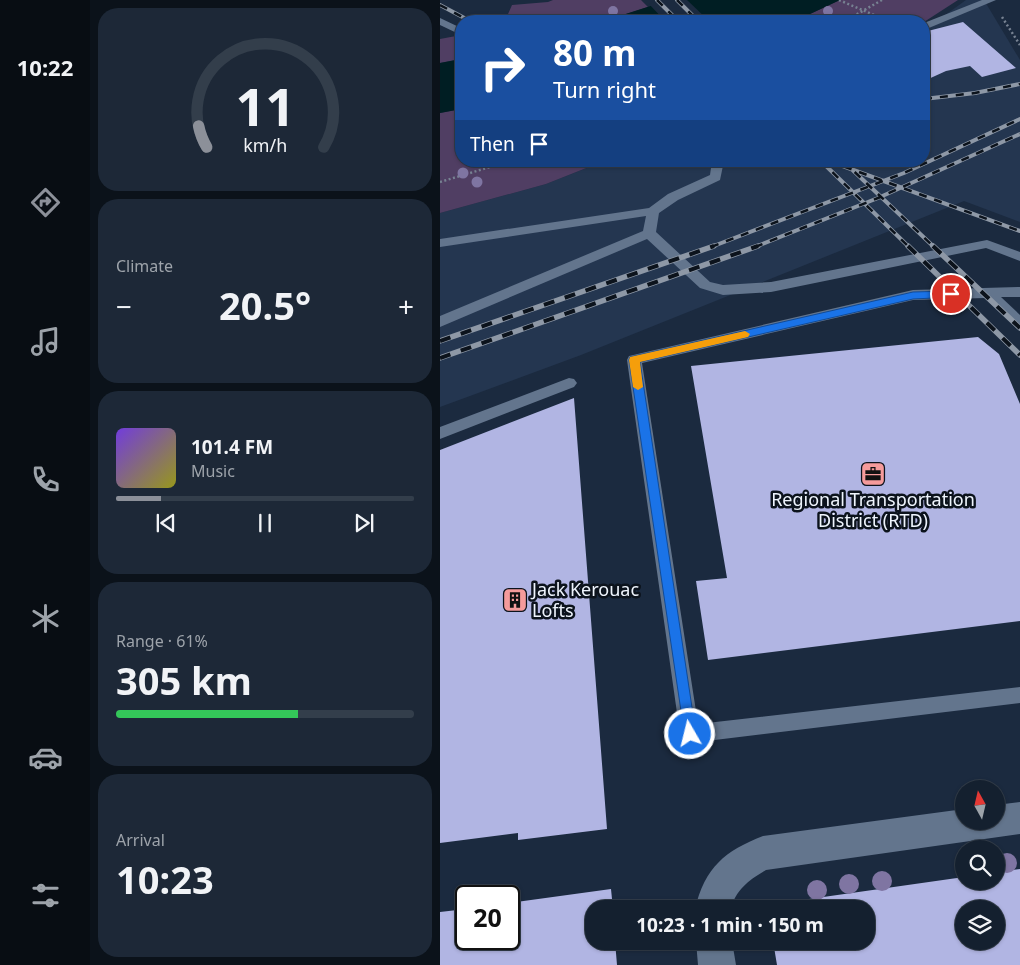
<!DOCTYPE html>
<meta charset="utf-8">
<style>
body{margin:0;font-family:"Noto Sans",sans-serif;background:#1d2837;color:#f1f3f6;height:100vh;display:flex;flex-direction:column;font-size:19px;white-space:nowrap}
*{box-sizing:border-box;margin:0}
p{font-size:16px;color:#9da3aa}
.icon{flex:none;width:28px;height:28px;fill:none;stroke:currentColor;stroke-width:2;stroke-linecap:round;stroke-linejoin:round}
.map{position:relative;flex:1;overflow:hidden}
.panel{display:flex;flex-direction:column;gap:8px;padding:8px;background:#0b121a;width:350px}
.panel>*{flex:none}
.top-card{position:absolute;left:15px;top:15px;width:475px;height:152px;border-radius:20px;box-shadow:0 1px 4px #0004,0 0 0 1px #333e4b;background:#1a4fa0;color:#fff;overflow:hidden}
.needle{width:32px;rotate:352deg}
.controls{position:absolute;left:515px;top:780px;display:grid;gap:10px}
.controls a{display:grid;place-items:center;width:50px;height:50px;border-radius:50%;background:#14202f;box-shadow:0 1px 4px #0004,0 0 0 1px #333e4b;font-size:25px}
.speed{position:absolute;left:15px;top:885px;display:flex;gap:10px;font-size:25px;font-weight:700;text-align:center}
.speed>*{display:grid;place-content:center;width:65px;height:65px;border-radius:50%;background:#14202f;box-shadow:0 1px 4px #0004,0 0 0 1px #333e4b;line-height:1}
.speed .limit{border:2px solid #111;border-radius:8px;background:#fff;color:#111}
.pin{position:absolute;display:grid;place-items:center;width:42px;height:42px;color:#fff;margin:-21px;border:2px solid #fff;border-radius:50%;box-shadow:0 1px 5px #0007}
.me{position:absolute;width:55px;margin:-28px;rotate:352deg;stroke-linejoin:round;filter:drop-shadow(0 0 4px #0008)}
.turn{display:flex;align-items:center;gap:18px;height:105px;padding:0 15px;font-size:22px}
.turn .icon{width:65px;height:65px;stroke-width:2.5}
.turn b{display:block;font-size:35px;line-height:42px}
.then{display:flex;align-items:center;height:48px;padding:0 15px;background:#0003;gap:10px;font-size:19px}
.big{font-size:38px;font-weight:700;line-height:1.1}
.panel .tile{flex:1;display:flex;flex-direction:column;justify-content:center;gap:8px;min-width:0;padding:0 18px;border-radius:20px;background:#1d2837}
.panel .dial{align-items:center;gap:0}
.dial svg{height:130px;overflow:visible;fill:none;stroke:#333e4b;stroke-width:7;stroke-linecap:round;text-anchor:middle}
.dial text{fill:#f1f3f6;stroke:none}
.song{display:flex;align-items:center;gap:15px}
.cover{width:60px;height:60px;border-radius:8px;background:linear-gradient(135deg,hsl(260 70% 55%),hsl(60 70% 35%))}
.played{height:5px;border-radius:2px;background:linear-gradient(90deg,#8c9099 15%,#333e4b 15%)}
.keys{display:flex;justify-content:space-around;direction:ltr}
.heat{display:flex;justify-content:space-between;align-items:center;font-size:28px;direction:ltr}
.charge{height:8px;border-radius:4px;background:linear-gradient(90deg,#34c759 61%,#333e4b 0)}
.trip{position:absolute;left:145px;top:900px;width:290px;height:50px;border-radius:20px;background:#14202f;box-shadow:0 1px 4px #0004,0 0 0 1px #333e4b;font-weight:700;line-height:50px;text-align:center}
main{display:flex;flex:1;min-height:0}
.tab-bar{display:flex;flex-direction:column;width:90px;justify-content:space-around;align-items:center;background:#080d13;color:#9da3aa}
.tab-bar .icon{width:35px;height:35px}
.tab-bar .selected{color:#8c9099}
.tab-bar b{font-size:22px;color:#f1f3f6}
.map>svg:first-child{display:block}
.built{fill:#243650}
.green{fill:#503e63}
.water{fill:#001e23}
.pier{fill:#1b2a3f}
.building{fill:#b1b5e3;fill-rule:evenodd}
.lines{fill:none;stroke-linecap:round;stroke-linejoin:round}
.path{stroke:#778292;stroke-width:2.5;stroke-dasharray:2 2.5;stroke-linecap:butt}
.lane{fill:#63758d;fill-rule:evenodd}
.street{fill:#63758d;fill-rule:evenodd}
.rail-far1-casing{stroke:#8e98a6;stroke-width:4}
.rail-casing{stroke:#8e98a6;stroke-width:5.5}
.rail-far1{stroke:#0c131c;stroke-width:2.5;stroke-dasharray:8;stroke-linecap:butt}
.rail{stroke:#0c131c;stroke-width:4;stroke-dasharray:11;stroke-linecap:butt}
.tree{fill:#7f75a2}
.route{fill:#1a73e8;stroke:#114b97}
.slow{fill:#f59e0b}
.labels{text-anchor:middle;stroke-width:5;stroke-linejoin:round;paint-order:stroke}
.poi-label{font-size:18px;fill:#eff5fd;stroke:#0c131c}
</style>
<main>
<nav class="tab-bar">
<b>10:22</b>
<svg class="icon selected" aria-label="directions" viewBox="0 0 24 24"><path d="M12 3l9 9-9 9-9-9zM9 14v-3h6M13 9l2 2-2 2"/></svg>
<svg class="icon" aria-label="music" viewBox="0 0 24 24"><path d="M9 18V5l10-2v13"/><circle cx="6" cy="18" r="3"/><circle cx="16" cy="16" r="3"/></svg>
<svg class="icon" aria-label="phone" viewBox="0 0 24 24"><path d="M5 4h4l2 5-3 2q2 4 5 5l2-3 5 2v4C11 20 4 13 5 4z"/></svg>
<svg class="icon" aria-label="climate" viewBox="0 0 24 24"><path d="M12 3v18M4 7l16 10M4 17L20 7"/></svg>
<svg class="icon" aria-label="car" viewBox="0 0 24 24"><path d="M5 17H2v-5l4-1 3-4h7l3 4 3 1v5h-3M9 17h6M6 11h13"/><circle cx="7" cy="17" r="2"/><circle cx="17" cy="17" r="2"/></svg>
<svg class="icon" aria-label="filters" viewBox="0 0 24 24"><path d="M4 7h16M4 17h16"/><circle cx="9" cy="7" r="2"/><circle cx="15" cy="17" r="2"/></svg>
</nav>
<section class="panel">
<div class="tile dial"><svg viewBox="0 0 100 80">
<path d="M14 69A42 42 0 1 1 86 69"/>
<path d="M14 69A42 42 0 0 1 9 56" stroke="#8c9099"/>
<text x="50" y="56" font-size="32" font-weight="700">11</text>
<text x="50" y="72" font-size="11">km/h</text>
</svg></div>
<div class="tile"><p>Climate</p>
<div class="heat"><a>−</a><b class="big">20.5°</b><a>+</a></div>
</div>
<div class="tile">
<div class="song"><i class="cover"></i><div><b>101.4 FM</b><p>Music</p></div></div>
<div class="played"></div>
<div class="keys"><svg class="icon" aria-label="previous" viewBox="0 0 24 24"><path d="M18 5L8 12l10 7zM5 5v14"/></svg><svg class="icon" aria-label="pause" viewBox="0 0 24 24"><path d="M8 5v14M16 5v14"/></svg><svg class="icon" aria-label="next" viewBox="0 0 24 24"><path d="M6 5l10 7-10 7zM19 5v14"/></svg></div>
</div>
<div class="tile"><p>Range · 61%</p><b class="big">305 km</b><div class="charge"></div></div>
<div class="tile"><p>Arrival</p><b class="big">10:23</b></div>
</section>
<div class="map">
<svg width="580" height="965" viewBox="0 0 580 965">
<rect width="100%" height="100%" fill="#1b2a3f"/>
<path class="built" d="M526,0H544L580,60V222L524,201L141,355L0,407V213L106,184L164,161H484V28L497,21Z"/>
<path class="green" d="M113,0H201L208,7L164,21H65L72,5L108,2Z
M400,0H518L484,22L355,21Z
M16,36L21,39V59L0,63V39Z
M21,109V161H164L106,184L0,213V113Z"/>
<path class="water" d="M229,0H400L355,21H164Z
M21,59V109L0,113V63Z"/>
<path class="pier" d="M221,0H247L269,21H225L209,4Z"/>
<path class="building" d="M523,22L576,68L542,77L530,66L506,71L484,81V32Z
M538,337L559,354L580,404V621L268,660L256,581L287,578L251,366Z
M134,398L167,829L78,840V833L0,843V450Z
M580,869V965H337L333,941H426V909H328L327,905L524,877V881H556V872ZM524,909H556V941H524Z
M171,889L173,909H154V941H175L177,965H0V912L26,909V939H69V903Z"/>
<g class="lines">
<path class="path" d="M399,0L448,21
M562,17L580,45
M405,21L442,0
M460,21L466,18
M0,182L70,161"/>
<path class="lane" d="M542,0H556L484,30V23Z
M0,18L21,28V35L0,25Z
M272,161H284L280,180L238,200L219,213L216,232L270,282L283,285L331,282L547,240L580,252V261L546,248L331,292L283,295L260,288L207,239L0,327V316L203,231L206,216L0,247V239L209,208L228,194L270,175Z
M580,287V297H561L580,315V328L575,326L545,298L473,300L202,363L258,724L580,687V703L250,743L243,740L240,734L187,360L189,356L473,290Z
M129,378L134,379L137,383L134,387L0,439V427Z"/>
<path class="street" d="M580,802V834L326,870C310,879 295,890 291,909H255C265,867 285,851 323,836L524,809V821H556V805Z
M256,941H292L296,965H258Z"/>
<defs>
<path id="rail-far1" d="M217,0L238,21
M237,0L258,21
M0,5L30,21
M484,99L535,93L580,84
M381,161L469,247
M389,161L580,231
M403,161L494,247
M271,247L464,173L580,119
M315,247L438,198L580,134"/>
<path id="rail" d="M468,246L580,355
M493,246L580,328
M0,341L274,246
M0,358L318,246"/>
</defs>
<use href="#rail-far1" class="rail-far1-casing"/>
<use href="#rail" class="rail-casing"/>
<use href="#rail-far1" class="rail-far1"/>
<use href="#rail" class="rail"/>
</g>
<g class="tree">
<circle cx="173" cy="11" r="5"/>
<circle cx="388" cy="11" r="5"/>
<circle cx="23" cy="173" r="5.5"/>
<circle cx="37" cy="182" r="5.5"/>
<circle cx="567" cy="863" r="10"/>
<circle cx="442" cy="881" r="10"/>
<circle cx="409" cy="884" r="10"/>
<circle cx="377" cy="890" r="10"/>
</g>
<path class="route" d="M511,291L514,292V297L473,299L200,362L256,734L254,738L250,740L245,738L189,360L190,357L473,292Z"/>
<path class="slow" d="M305,331L310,334L308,337L200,362L203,387L198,390L193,387L189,360L190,357Z"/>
<defs>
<symbol id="office-square" viewBox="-11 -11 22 22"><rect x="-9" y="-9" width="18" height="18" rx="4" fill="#f59b9b" stroke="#0c131c"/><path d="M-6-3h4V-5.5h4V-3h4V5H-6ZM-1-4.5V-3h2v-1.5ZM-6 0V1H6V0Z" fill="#111"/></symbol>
<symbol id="building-square" viewBox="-11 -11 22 22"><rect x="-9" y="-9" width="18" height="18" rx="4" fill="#f59b9b" stroke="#0c131c"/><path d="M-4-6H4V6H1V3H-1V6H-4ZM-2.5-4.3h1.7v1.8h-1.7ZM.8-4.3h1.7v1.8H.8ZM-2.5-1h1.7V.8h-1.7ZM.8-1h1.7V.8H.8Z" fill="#111"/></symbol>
</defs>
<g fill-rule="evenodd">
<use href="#office-square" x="419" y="460" width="28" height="28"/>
<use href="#building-square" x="61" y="586" width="28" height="28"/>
</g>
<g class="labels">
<g class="poi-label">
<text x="433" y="506">Regional Transportation<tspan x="433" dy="21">District (RTD)</tspan></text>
<text x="92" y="596" text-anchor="start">Jack Kerouac<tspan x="92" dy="21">Lofts</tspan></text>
</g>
</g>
</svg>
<div class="controls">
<a><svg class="needle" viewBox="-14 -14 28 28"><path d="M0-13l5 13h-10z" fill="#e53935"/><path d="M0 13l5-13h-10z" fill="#9da3aa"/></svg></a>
<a><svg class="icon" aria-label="search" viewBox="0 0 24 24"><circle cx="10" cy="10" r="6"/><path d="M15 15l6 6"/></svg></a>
<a><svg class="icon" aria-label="layers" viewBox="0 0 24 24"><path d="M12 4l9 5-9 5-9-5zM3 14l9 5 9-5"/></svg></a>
</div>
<div class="speed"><div class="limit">20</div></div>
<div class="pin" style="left:511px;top:294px;background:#d93025"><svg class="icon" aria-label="arrive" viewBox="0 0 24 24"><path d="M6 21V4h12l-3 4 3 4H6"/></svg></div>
<svg class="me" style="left:250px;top:734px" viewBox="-20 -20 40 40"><circle r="17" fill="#1a73e8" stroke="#fff" stroke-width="3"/><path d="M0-11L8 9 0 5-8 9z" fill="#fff"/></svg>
<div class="trip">10:23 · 1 min · 150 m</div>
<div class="top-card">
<div class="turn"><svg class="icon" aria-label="right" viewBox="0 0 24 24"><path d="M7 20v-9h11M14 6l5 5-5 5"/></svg><div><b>80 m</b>Turn right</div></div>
<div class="then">Then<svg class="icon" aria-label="arrive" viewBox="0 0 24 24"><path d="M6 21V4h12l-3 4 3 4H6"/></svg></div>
</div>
</div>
</main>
